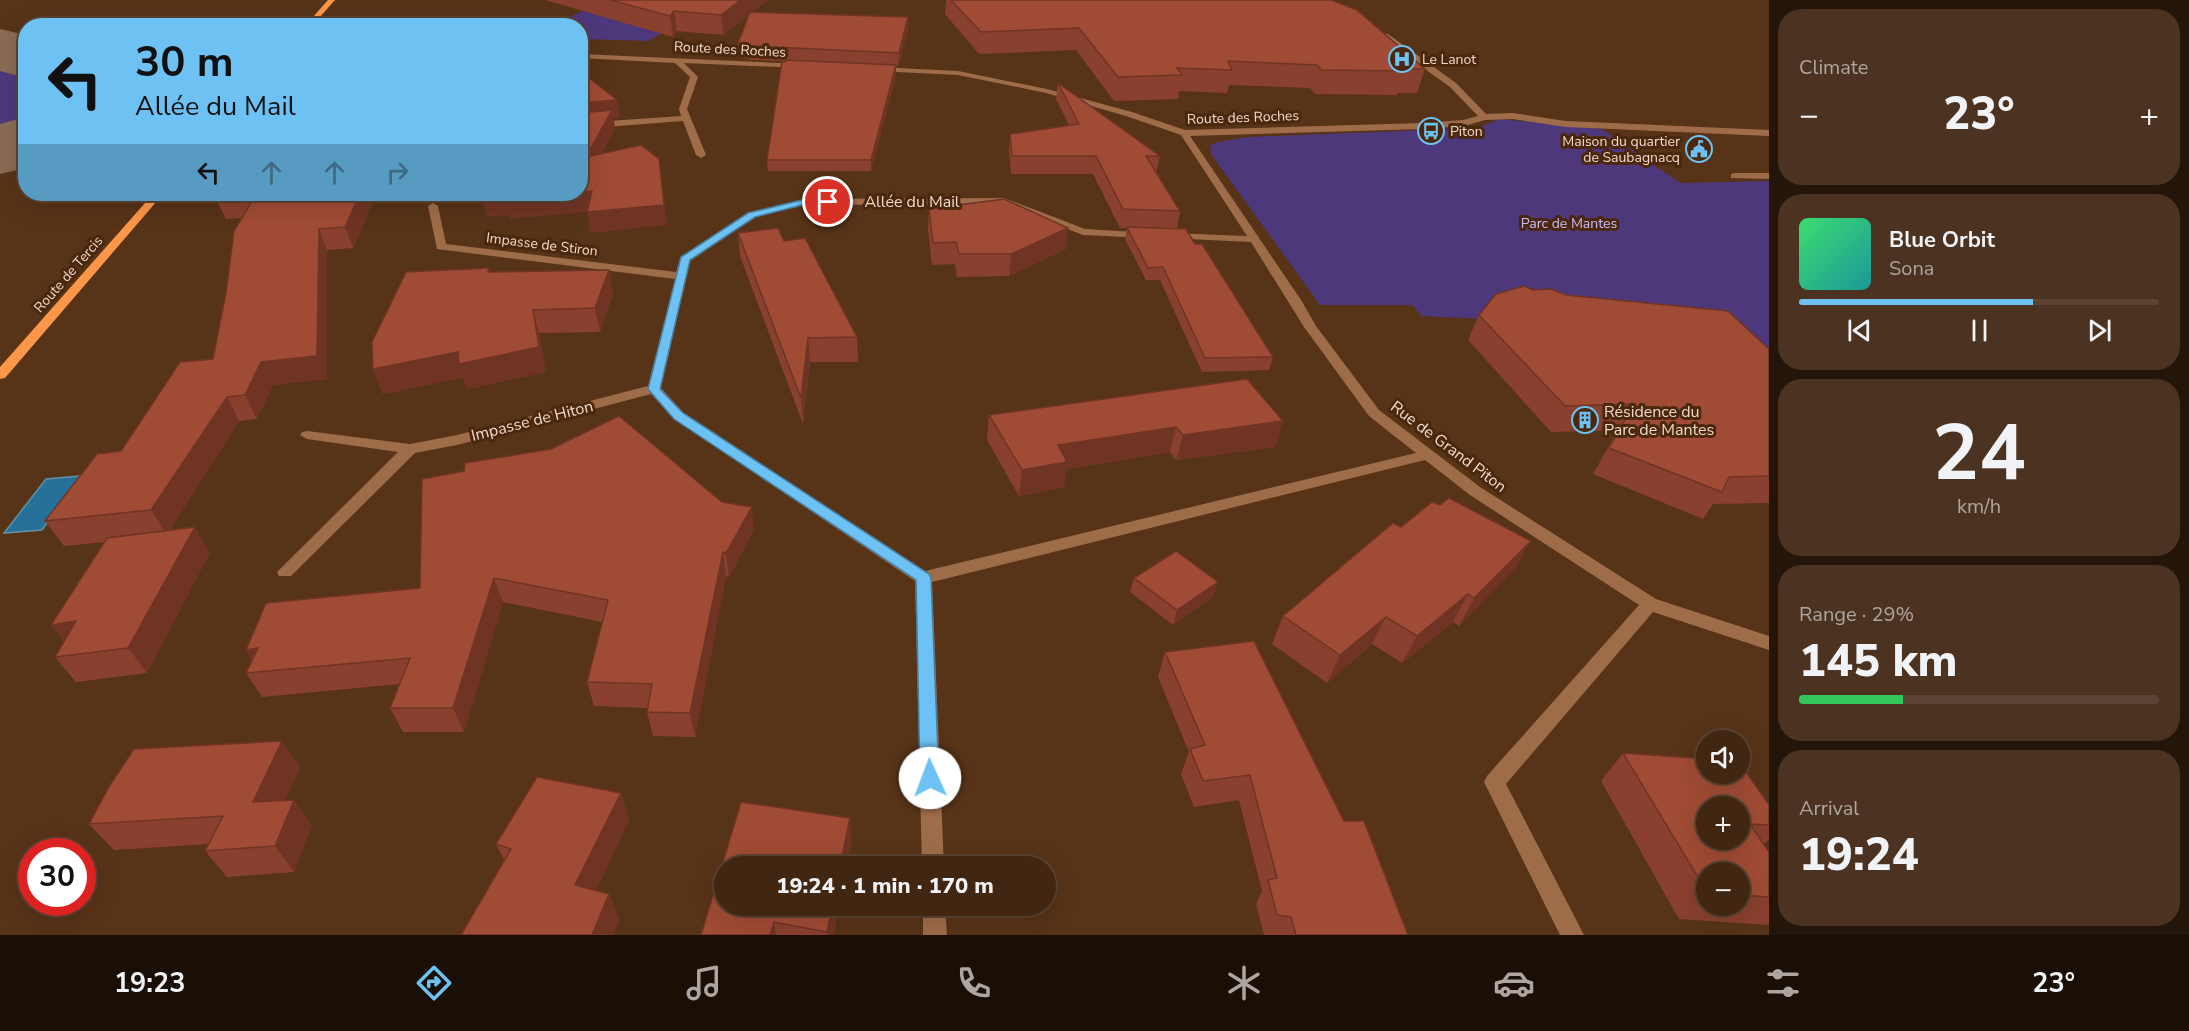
<!DOCTYPE html>
<meta charset="utf-8">
<style>
body{margin:0;font-family:"Nunito Sans",sans-serif;background:#4c3220;color:#f1f3f6;height:100vh;display:flex;flex-direction:column;font-size:22px;white-space:nowrap}
*{box-sizing:border-box;margin:0}
p{font-size:20px;color:#aea59f}
.icon{flex:none;width:33px;height:33px;fill:none;stroke:currentColor;stroke-width:2;stroke-linecap:round;stroke-linejoin:round}
.map{position:relative;flex:1;overflow:hidden}
.panel{display:flex;flex-direction:column;gap:9px;padding:9px;background:#24150a;width:420px}
.panel>*{flex:none}
.hud{position:absolute;left:18px;top:18px;width:570px;height:183px;border-radius:24px;box-shadow:0 6px 24px #0002,0 0 0 2px #5a4332;background:#6dc2f3;color:#111;overflow:hidden}
.fabs{position:absolute;left:1696px;top:730px;display:grid;gap:12px}
.fabs a{display:grid;place-items:center;width:54px;height:54px;border-radius:50%;background:#412612;box-shadow:0 6px 24px #0002,0 0 0 2px #5a4332;font-size:30px}
.speed{position:absolute;left:18px;top:838px;display:flex;gap:12px;font-size:30px;font-weight:700;text-align:center}
.speed>*{display:grid;place-content:center;width:78px;height:78px;border-radius:50%;background:#412612;box-shadow:0 6px 24px #0002,0 0 0 2px #5a4332;line-height:1}
.speed .limit{border:9px solid #d22;background:#fff;color:#111}
.pin{position:absolute;display:grid;place-items:center;width:51px;height:51px;color:#fff;margin:-26px;border:3px solid #fff;border-radius:50%;box-shadow:0 2px 6px #0007}
.me{position:absolute;width:66px;margin:-33px;rotate:358deg;stroke-linejoin:round;filter:drop-shadow(0 0 4px #0008)}
.turn{display:flex;align-items:center;gap:21px;height:126px;padding:0 18px;font-size:27px}
.turn .icon{width:78px;height:78px;stroke-width:2.5}
.turn b{display:block;font-size:42px;line-height:51px}
.lanes{display:flex;align-items:center;height:57px;padding:0 18px;background:#0003;justify-content:center;gap:30px;direction:ltr}
.lanes .off{opacity:.35}
.big{font-size:45px;font-weight:800;line-height:1.1}
.panel .tile{flex:1;display:flex;flex-direction:column;justify-content:center;gap:9px;min-width:0;padding:0 21px;border-radius:24px;background:#4c3220}
.panel .dial{align-items:center;gap:0}
.dial b{font-size:78px;line-height:1}
.song{display:flex;align-items:center;gap:18px}
.cover{width:72px;height:72px;border-radius:9px;background:linear-gradient(135deg,hsl(140 70% 55%),hsl(180 70% 35%))}
.played{height:6px;border-radius:3px;background:linear-gradient(90deg,#6dc2f3 65%,#5a4332 65%)}
.keys{display:flex;justify-content:space-around;direction:ltr}
.heat{display:flex;justify-content:space-between;align-items:center;font-size:33px;direction:ltr}
.charge{height:9px;border-radius:4px;background:linear-gradient(90deg,#34c759 29%,#5a4332 0)}
.trip{position:absolute;left:714px;top:856px;width:342px;height:60px;border-radius:30px;background:#412612;box-shadow:0 6px 24px #0002,0 0 0 2px #5a4332;font-weight:800;line-height:60px;text-align:center}
.tabs{display:flex;height:96px;justify-content:space-around;align-items:center;background:#1a0f07;color:#aea59f}
.tabs .icon{width:42px;height:42px}
.tabs .active{color:#6dc2f3}
.tabs b{font-size:27px;color:#f1f3f6}
main{display:flex;flex:1;min-height:0}
.map>svg:first-child{display:block}
.green{fill:#4e387c}
.water{fill:#267198;stroke:#6390a7;stroke-width:1.5}
.lines{fill:none;stroke-linecap:round;stroke-linejoin:round}
.taxiway{fill:#8a6b54;fill-rule:evenodd}
.minor{fill:#9e6c49;fill-rule:evenodd}
.major{fill:#fc9749;fill-rule:evenodd}
.wall{fill:#8a402e;fill-rule:evenodd}
.shaded-wall{fill:#703425}
.building{fill:#a04b35;stroke:#703425;stroke-width:1.5;fill-rule:evenodd}
.route{fill:#6dc2f3;stroke:#477e9e;stroke-width:1.5}
.labels{text-anchor:middle;stroke-width:6;stroke-linejoin:round;paint-order:stroke}
.far-street-label{font-size:14px;fill:#f0d9ca;stroke:#4b280d}
.far-poi-label{font-size:14px;fill:#f0d9ca;stroke:#4b280d;text-anchor:start}
.far-park-label{font-size:14px;fill:#ccbdfc;stroke:#4b280d}
.street-label{font-size:16px;fill:#f0d9ca;stroke:#4b280d}
.poi-label{font-size:16px;fill:#f0d9ca;stroke:#4b280d;text-anchor:start}
</style>
<main>
<div class="map">
<svg width="1769" height="935" viewBox="0 0 1769 935">
<rect width="100%" height="100%" fill="#573318"/>
<path class="green" d="M609,0H660L685,18L649,41L581,39L580,26H549Z
M0,69L25,80L26,126L0,138Z
M1500,119L1602,129L1680,183L1769,181V409L1485,319L1422,316L1412,305H1320L1211,154L1210,145L1218,142L1248,137L1477,128Z"/>
<path class="water" d="M81,476L42,530L4,533L46,479Z"/>
<g class="lines">
<path class="taxiway" d="M0,29L26,35V78L0,71Z
M26,117V168L0,174V124Z"/>
<path class="minor" d="M1382,34H1388L1456,83L1486,114L1513,113L1566,121L1769,130V136L1566,127L1513,119L1485,120L1464,126L1422,129L1190,136L1301,300L1316,326L1379,410L1480,487L1656,599L1769,636V650L1653,612L1506,784L1584,935H1560L1484,782L1487,776L1639,605L1470,495L1425,460L932,582L944,867H922L915,581L674,419L651,394L457,445L415,453L291,576H279L277,572L398,452L307,439L300,435L302,432L307,431L410,444L457,435L648,386L675,279L437,249L428,206L433,203L438,206L446,244L676,272L681,257L747,213L806,199L1004,198L1085,229L1151,233V237L1147,238L1083,235L1003,204L806,205L755,217L690,261L661,388L684,413L925,571L1416,453L1369,416L1304,327L1251,242L1167,238V234L1171,233L1247,236L1181,135L1126,116L1046,93L958,75L877,71L873,69L877,67L958,71L1047,89L1132,112L1185,130L1422,123L1463,120L1478,116L1450,87L1382,38Z
M580,54L802,64L806,66L802,68L684,63L698,77L687,109L706,155L701,158L696,155L683,121L580,129V123L681,116L679,109L690,77L675,63L580,58Z
M1734,173H1769V179L1731,178V174Z
M923,906H945L947,935H923Z"/>
<path class="major" d="M328,0H335L312,26H305Z
M153,194H163L5,378L0,379V367Z"/>
</g>
<path class="wall" d="M545,0H767L752,12L908,30L898,66H896V75L871,171H768L767,160L786,61L752,60L739,56L738,43L750,14L723,35L677,31L673,37Z
M946,0H1331L1425,69L1417,93H1397V95L1315,94L1310,88L1229,85L1227,93L1179,91L1178,99L1114,101L1076,50L979,54L945,14Z
M1058,83L1160,156L1156,173L1180,211L1177,229L1195,244L1273,357L1269,370L1202,372L1160,280H1146L1125,239L1127,228H1120L1093,174H1011L1009,151L1010,134L1069,125L1056,99Z
M220,194H376L353,248L327,250V379L273,385L257,419L239,421L169,531L210,552L147,673L76,682L55,657L64,641L51,625L105,542L64,546L45,521L121,451L213,359L242,218L226,219L216,199Z
M929,209L1068,228L1066,249L1009,276L957,277L955,264L932,265L928,230Z
M738,233L784,241L857,337L858,362H810L803,424L740,256Z
M489,268L490,272L613,294L600,332L539,333L546,372L467,389L464,377L383,394L373,369Z
M1533,290L1566,295L1769,349V503L1713,504L1703,519L1593,474L1618,430L1551,432L1468,340L1479,315Z
M989,415L1283,421L1275,447L1176,460L1170,452L1066,469L1064,487L1019,496L987,440Z
M1401,527L1516,568L1459,626L1453,622L1402,663L1372,644L1327,683L1272,644L1283,616Z
M754,530L729,577L726,576L695,737L653,736L647,712V708L594,706L587,682L602,622L503,602L464,732H403L390,708L400,684L262,697L246,673L252,660L246,650L420,588Z
M1134,578L1214,596L1173,625L1130,592Z
M1165,652L1344,821L1408,935H1264L1256,904L1262,891L1239,800L1194,807L1181,774L1189,752L1158,677Z
M1623,753L1769,805V839L1764,844L1769,852V925L1679,919L1601,781ZM1707,873H1740V906H1707Z
M300,767L285,800H294L312,826L294,872L227,877L205,851L209,844L114,850L89,824Z
M621,793L629,820L596,890L609,894L619,920L613,935H461L504,860L496,844Z
M741,802L850,818L851,843L846,867H724V906H839L833,935H701Z"/>
<path class="shaded-wall" d="M741,0H767L723,35L721,15Z
M674,11L677,31L673,37L670,16Z
M908,17V30L898,66L899,53Z
M896,65V75L871,171V160Z
M617,100L620,118L614,119L615,129L590,177L580,121V103Z
M659,159L667,225L591,233L587,212Z
M592,191L596,211L510,219L509,215L487,217L482,196L505,194H580V192Z
M360,194H376L353,248L345,227Z
M1068,228L1066,249L1009,276L1011,254Z
M319,229L327,250V379L273,385L257,419L245,395Z
M609,270L613,294L600,332L595,308Z
M533,310L539,333L546,372L467,389L464,377L383,394L373,369Z
M808,338L810,362L803,424L801,398Z
M227,397L239,421L167,535L151,510Z
M1283,421L1275,447L1176,460L1183,435Z
M1176,427L1170,452L1066,469L1064,487L1019,496L1022,470L1058,445Z
M752,507L754,530L729,577L726,553Z
M195,527L210,552L147,673L128,648Z
M1531,541L1516,568L1459,626L1474,598Z
M723,552L726,576L695,737L690,713Z
M494,578L503,602L464,732L453,708Z
M1218,582L1214,596L1173,625L1177,610Z
M1468,594L1453,622L1402,663L1417,636Z
M1386,617L1372,644L1327,683L1340,655Z
M76,621L71,649L51,625Z
M258,648L260,672L246,650Z
M282,741L300,767L272,828L253,802Z
M621,793L629,820L586,911L575,885Z
M294,800L312,826L294,872L275,846Z
M850,818L851,843L846,867H840Z
M609,894L619,920L613,935H592Z
M832,906H839L833,935H827Z
M774,922L776,935H770Z"/>
<path class="building" d="M610,0H741L721,15L674,11L670,16Z
M951,0H1331L1357,10L1425,69H1403L1405,71L1322,70L1317,65L1228,61L1232,70L1177,68L1182,75L1118,77L1079,28L981,32Z
M750,12L908,17L899,53L751,46L738,43Z
M786,60L896,65L871,160H767L782,62H785Z
M580,71L617,100L580,103Z
M1058,83L1160,156H1146L1180,211L1123,209L1096,156H1012L1010,134L1079,124Z
M612,110L586,157L641,145L659,159L664,205L587,212L592,191L580,192V113Z
M220,194H360L345,227L319,229L317,356L261,362L245,395L227,397L151,510L45,521L97,454L121,451L180,362L213,359L226,293L234,231L255,196L216,199Z
M483,194H561L505,198V194L482,196Z
M1004,199L1068,228L1011,254H959L956,242L933,243L929,209Z
M1127,227L1186,229L1195,244H1202L1273,357L1205,358L1163,267L1148,268Z
M778,228L784,241L805,238L857,337L808,338L801,398L738,233Z
M489,268L488,272L609,270L595,308L533,310L539,347L459,364L458,352L373,369L372,342L406,272Z
M1524,286L1533,290L1551,289L1566,295L1728,311L1769,349V476L1729,477L1722,492L1609,448L1634,404L1565,406L1479,315L1496,294Z
M1247,379L1283,421L1183,435L1176,427L1058,445L1067,462L1022,470L989,415Z
M619,416L722,502L752,507L726,553L723,552L690,713L647,712L652,684L587,682L608,600L494,578L453,708H390L410,658L246,673L258,648L246,650L266,603L420,588L422,479L464,471L465,463L551,449Z
M1449,498L1531,541L1474,598L1468,594L1417,636L1386,617L1340,655L1283,616L1393,523L1401,527L1432,502L1440,505Z
M195,527L128,648L55,657L76,621L51,625L107,538Z
M1176,551L1218,582L1177,610L1134,578Z
M1254,641L1344,821H1364L1408,935H1296L1291,917L1277,915L1268,880L1277,878L1250,775L1203,781L1190,749L1205,745L1165,652Z
M282,741L253,802L294,800L275,846L205,851L223,816L89,824L110,785L134,749Z
M1623,753L1707,759V774H1740V763L1769,805V825L1750,824L1769,852V897L1740,895V873H1707V892ZM1707,807H1740V840H1707Z
M537,777L621,793L575,885L609,894L592,935H461L511,849L496,844Z
M741,802L850,818L840,867H724V906H832L827,932L774,922L770,935H701Z"/>
<path class="route" d="M806,199H828L832,202L828,204H806L755,217L690,260L660,389L683,413L929,574L931,578L939,778L936,784L930,786L923,784L920,778L916,580L674,419L648,389L681,257L748,213Z"/>
<defs>
<symbol id="hospital-ring" viewBox="-11 -11 22 22"><circle r="9.5" fill="#4b280d" stroke="#6dc2f3" stroke-width="1.5"/><path d="M-5-5h3v3.5h4V-5h3V5h-3V1.5h-4V5h-3Z" fill="#6dc2f3"/></symbol>
<symbol id="bus-ring" viewBox="-11 -11 22 22"><circle r="9.5" fill="#4b280d" stroke="#6dc2f3" stroke-width="1.5"/><path d="M-5-6H5V4H4V6H2V4H-2V6H-4V4H-5ZM-3.5-4V0h7V-4ZM-3.5 1.2v1.5H-2V1.2ZM2 1.2v1.5H3.5V1.2Z" fill="#6dc2f3"/></symbol>
<symbol id="civic-ring" viewBox="-11 -11 22 22"><circle r="9.5" fill="#4b280d" stroke="#6dc2f3" stroke-width="1.5"/><path d="M-.6-6.5H3V-4.5H.6V-3L4-1V1h2V6H-6V1h2V-1L-.6-3ZM-1.2 2.5V6h2.4V2.5Z" fill="#6dc2f3"/></symbol>
<symbol id="building-ring" viewBox="-11 -11 22 22"><circle r="9.5" fill="#4b280d" stroke="#6dc2f3" stroke-width="1.5"/><path d="M-4-6H4V6H1V3H-1V6H-4ZM-2.5-4.3h1.7v1.8h-1.7ZM.8-4.3h1.7v1.8H.8ZM-2.5-1h1.7V.8h-1.7ZM.8-1h1.7V.8H.8Z" fill="#6dc2f3"/></symbol>
</defs>
<g fill-rule="evenodd">
<use href="#hospital-ring" x="1387" y="44" width="30" height="30"/>
<use href="#bus-ring" x="1416" y="116" width="30" height="30"/>
<use href="#civic-ring" x="1684" y="134" width="30" height="30"/>
<use href="#building-ring" x="1570" y="405" width="30" height="30"/>
</g>
<g class="labels">
<g class="far-street-label">
<text transform="translate(730 49) rotate(3)" y="5">Route des Roches</text>
<text transform="translate(1243 117) rotate(-2)" y="5">Route des Roches</text>
<text transform="translate(542 244) rotate(7)" y="5">Impasse de Stiron</text>
<text transform="translate(68 274) rotate(-49)" y="5">Route de Tercis</text>
</g>
<g class="far-poi-label">
<text x="1422" y="64">Le Lanot</text>
<text x="1450" y="136">Piton</text>
<text x="1680" y="146" text-anchor="end">Maison du quartier<tspan x="1680" dy="16">de Saubagnacq</tspan></text>
</g>
<g class="far-park-label">
<text x="1569" y="228">Parc de Mantes</text>
</g>
<g class="street-label">
<text x="912" y="207">Allée du Mail</text>
<text transform="translate(532 420) rotate(-14)" y="6">Impasse de Hiton</text>
<text transform="translate(1449 446) rotate(37)" y="6">Rue de Grand Piton</text>
</g>
<g class="poi-label">
<text x="1604" y="417">Résidence du<tspan x="1604" dy="18">Parc de Mantes</tspan></text>
</g>
</g>
</svg>
<div class="fabs">
<a><svg class="icon" aria-label="sound" viewBox="0 0 24 24"><path d="M4 9h4l5-4v14l-5-4H4zM17 9q2 3 0 6"/></svg></a>
<a>+</a>
<a>−</a>
</div>
<div class="speed"><div class="limit">30</div></div>
<div class="pin" style="left:828px;top:202px;background:#d93025"><svg class="icon" aria-label="arrive" viewBox="0 0 24 24"><path d="M6 21V4h12l-3 4 3 4H6"/></svg></div>
<svg class="me" style="left:930px;top:778px" viewBox="-20 -20 40 40"><circle r="19" fill="#fff"/><path d="M0-13L10 11 0 6-10 11z" fill="#6dc2f3"/></svg>
<div class="trip">19:24 · 1 min · 170 m</div>
<div class="hud">
<div class="turn"><svg class="icon" aria-label="left" viewBox="0 0 24 24"><path d="M17 20v-9H6M10 6l-5 5 5 5"/></svg><div><b>30 m</b>Allée du Mail</div></div>
<div class="lanes"><svg class="icon" aria-label="left" viewBox="0 0 24 24"><path d="M17 20v-9H6M10 6l-5 5 5 5"/></svg><svg class="icon off" aria-label="ahead" viewBox="0 0 24 24"><path d="M12 20V5M6 11l6-6 6 6"/></svg><svg class="icon off" aria-label="ahead" viewBox="0 0 24 24"><path d="M12 20V5M6 11l6-6 6 6"/></svg><svg class="icon off" aria-label="right" viewBox="0 0 24 24"><path d="M7 20v-9h11M14 6l5 5-5 5"/></svg></div>
</div>
</div>
<section class="panel">
<div class="tile"><p>Climate</p>
<div class="heat"><a>−</a><b class="big">23°</b><a>+</a></div>
</div>
<div class="tile">
<div class="song"><i class="cover"></i><div><b>Blue Orbit</b><p>Sona</p></div></div>
<div class="played"></div>
<div class="keys"><svg class="icon" aria-label="previous" viewBox="0 0 24 24"><path d="M18 5L8 12l10 7zM5 5v14"/></svg><svg class="icon" aria-label="pause" viewBox="0 0 24 24"><path d="M8 5v14M16 5v14"/></svg><svg class="icon" aria-label="next" viewBox="0 0 24 24"><path d="M6 5l10 7-10 7zM19 5v14"/></svg></div>
</div>
<div class="tile dial"><b>24</b><p>km/h</p></div>
<div class="tile"><p>Range · 29%</p><b class="big">145 km</b><div class="charge"></div></div>
<div class="tile"><p>Arrival</p><b class="big">19:24</b></div>
</section>
</main>
<nav class="tabs">
<b>19:23</b>
<svg class="icon active" aria-label="directions" viewBox="0 0 24 24"><path d="M12 3l9 9-9 9-9-9zM9 14v-3h6M13 9l2 2-2 2"/></svg>
<svg class="icon" aria-label="music" viewBox="0 0 24 24"><path d="M9 18V5l10-2v13"/><circle cx="6" cy="18" r="3"/><circle cx="16" cy="16" r="3"/></svg>
<svg class="icon" aria-label="phone" viewBox="0 0 24 24"><path d="M5 4h4l2 5-3 2q2 4 5 5l2-3 5 2v4C11 20 4 13 5 4z"/></svg>
<svg class="icon" aria-label="climate" viewBox="0 0 24 24"><path d="M12 3v18M4 7l16 10M4 17L20 7"/></svg>
<svg class="icon" aria-label="car" viewBox="0 0 24 24"><path d="M5 17H2v-5l4-1 3-4h7l3 4 3 1v5h-3M9 17h6M6 11h13"/><circle cx="7" cy="17" r="2"/><circle cx="17" cy="17" r="2"/></svg>
<svg class="icon" aria-label="filters" viewBox="0 0 24 24"><path d="M4 7h16M4 17h16"/><circle cx="9" cy="7" r="2"/><circle cx="15" cy="17" r="2"/></svg>
<b>23°</b>
</nav>
